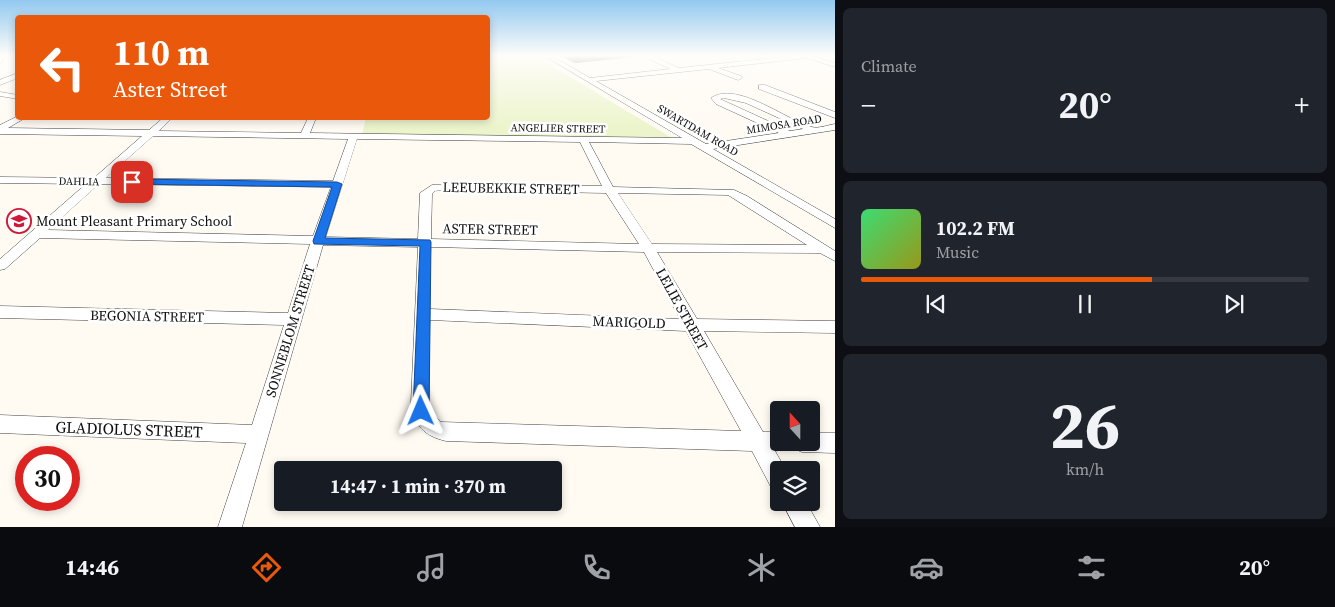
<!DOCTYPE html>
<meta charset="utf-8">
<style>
body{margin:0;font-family:"Source Serif 4",serif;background:#20242c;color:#f1f3f6;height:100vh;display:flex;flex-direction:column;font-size:19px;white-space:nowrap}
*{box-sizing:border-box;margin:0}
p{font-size:16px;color:#9ea1a6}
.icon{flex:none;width:28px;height:28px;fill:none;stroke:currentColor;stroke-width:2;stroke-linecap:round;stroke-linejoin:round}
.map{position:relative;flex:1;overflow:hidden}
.panel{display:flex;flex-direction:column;gap:8px;padding:8px;background:#0d0f14;width:500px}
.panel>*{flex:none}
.hud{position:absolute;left:15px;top:15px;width:475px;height:105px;border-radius:5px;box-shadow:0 2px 8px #0003;background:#ea580c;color:#fff;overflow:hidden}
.needle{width:32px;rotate:339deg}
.controls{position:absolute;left:770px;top:401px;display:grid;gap:10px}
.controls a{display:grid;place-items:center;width:50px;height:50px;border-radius:5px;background:#171b24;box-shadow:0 2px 8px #0003;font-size:25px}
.speed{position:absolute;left:15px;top:446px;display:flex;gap:10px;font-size:25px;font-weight:700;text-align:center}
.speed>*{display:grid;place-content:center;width:65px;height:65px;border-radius:50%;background:#171b24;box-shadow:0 2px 8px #0003;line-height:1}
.speed .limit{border:8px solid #d22;background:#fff;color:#111}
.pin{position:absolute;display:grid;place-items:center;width:42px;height:42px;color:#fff;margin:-21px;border-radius:10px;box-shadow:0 2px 8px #0006}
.me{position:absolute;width:55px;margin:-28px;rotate:359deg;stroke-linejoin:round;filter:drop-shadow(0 0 4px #0008)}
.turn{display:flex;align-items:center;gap:18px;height:105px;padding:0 15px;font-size:22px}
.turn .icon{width:65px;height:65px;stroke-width:2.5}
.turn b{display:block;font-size:35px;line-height:42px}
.big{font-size:38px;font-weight:700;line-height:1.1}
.panel .tile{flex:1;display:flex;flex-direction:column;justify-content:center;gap:8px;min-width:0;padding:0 18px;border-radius:8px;background:#20242c}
.panel .dial{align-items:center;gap:0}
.dial b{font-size:65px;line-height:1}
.song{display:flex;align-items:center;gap:15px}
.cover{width:60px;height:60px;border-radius:8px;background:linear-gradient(135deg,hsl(140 70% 55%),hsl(60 70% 35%))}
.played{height:5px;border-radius:2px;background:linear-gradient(90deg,#ea580c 65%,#363941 65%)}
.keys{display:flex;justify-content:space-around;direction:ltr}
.heat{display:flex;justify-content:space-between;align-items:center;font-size:28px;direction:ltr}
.trip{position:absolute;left:274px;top:461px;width:288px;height:50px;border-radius:5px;background:#171b24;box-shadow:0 2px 8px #0003;font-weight:700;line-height:50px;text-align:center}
.tabs{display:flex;height:80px;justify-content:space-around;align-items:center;background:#090b0e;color:#9ea1a6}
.tabs .icon{width:35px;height:35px}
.tabs .selected{color:#ea580c}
.tabs b{font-size:22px;color:#f1f3f6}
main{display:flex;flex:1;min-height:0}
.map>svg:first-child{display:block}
.pitch{fill:#ebf4ca}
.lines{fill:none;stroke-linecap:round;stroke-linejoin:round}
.minor-casing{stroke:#434343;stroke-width:1}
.minor{fill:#fff;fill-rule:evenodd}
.wall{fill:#4d4440}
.shaded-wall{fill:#3f3734}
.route{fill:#1a73e8;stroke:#114b97}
.labels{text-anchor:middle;stroke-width:5;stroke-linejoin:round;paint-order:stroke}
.far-street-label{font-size:11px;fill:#101010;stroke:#fff}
.street-label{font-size:14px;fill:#101010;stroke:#fff}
.poi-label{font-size:14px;fill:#101010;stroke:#fff;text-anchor:start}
.near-street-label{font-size:16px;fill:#101010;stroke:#fff}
</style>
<main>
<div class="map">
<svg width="835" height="527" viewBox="0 0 835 527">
<rect width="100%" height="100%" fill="#fffbf3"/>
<path class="pitch" d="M488,56H535L672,138L362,134L366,118H488Z"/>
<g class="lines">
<defs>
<path id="minor" d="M545,56H552L590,78L670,69L647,58V56H652L679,68L791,56H813L835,63V67L807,58L718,68L741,76L742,78L738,80L709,69L596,81L706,144L779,133L716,104L711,98C737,80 787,121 812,127C818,129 828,125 835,124V130L713,149L835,219V228L691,144L589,142L613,187L734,190L747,196L835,251V261L820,253L657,252L697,319L835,321V333L704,331L763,432H779V442H789L786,449L775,451L786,470H779V490L771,487L752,451L446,441C424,436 414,425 411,403L418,247L323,245L242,527H218L246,443L0,433V415L252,425L284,325L0,318V306L288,313L310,244L40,238L5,269L0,270V259L86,184L0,183V177L94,178L142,136L0,134V125L18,116L25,118L8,128L149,130L163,118H172L159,131L301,133L308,118H316L310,133L682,138ZM724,98L746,103L803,129L790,131L720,99ZM153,136L348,139L333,181L106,178ZM357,139L580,142L602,186L432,185L420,193L418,239L326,237ZM99,184L331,187L313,236L48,230ZM444,190L606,193L639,244L431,239L432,194L435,191ZM618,193L728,195L807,245L652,244ZM431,247L644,252L680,319L430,309ZM430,320L686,331L741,431L441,422L432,413L429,403Z
M0,58L4,60L0,63Z
M18,73V78L0,85V80Z
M759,85H765L835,112V118L759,89Z
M0,92L18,95V99L0,96Z
M811,433H835V453L802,452L795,449L792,442H811Z
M782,502H806L820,527H795Z"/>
</defs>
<use href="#minor" class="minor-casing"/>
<use href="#minor" class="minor"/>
</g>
<path class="wall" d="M564,56H634V57L574,63L563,57Z"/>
<path class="shaded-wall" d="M576,56H634V57L574,63Z"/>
<linearGradient id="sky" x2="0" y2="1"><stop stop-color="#92c9f0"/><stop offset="0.43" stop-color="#fffdfa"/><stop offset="1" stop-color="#fffdfa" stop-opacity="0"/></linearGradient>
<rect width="835" height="130" fill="url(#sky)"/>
<path class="route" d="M132,179L337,182L342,184L325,238L430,240L431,242L429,411L427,416L421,418L416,416L413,411L420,246L314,244L313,241L332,187L129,184L128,182Z"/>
<defs>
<symbol id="school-ring" viewBox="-11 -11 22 22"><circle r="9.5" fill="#fff" stroke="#ce1a39" stroke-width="1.5"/><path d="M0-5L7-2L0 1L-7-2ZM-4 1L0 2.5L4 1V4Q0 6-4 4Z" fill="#ce1a39"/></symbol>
</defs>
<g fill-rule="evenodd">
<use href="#school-ring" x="5" y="207" width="28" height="28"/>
</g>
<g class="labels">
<g class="far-street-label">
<text transform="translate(784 124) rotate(-9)" y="4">MIMOSA ROAD</text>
<text transform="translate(558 128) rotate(1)" y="4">ANGELIER STREET</text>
<text transform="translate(698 130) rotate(30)" y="4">SWARTDAM ROAD</text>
<text transform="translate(79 181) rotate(1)" y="4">DAHLIA</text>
</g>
<g class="street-label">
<text transform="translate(511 188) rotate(1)" y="5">LEEUBEKKIE STREET</text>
<text transform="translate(490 229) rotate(1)" y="5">ASTER STREET</text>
<text transform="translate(682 309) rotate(61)" y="5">LELIE STREET</text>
<text transform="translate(147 316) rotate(1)" y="5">BEGONIA STREET</text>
<text transform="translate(629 322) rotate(2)" y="5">MARIGOLD</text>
<text transform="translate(290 331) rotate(-73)" y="5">SONNEBLOM STREET</text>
</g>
<g class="poi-label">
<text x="36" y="226">Mount Pleasant Primary School</text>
</g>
<g class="near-street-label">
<text transform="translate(129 429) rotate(2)" y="6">GLADIOLUS STREET</text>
</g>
</g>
</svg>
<div class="controls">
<a><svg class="needle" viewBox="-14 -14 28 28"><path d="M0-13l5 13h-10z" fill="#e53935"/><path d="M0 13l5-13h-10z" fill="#9ea1a6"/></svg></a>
<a><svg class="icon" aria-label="layers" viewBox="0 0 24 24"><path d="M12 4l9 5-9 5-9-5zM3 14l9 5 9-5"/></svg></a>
</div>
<div class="speed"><div class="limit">30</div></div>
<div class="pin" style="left:132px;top:182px;background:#d93025"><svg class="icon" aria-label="arrive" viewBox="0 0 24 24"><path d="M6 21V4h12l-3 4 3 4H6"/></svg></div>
<svg class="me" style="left:421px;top:411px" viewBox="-20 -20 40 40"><path d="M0-17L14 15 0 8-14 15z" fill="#1a73e8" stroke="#fff" stroke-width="4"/></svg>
<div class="trip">14:47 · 1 min · 370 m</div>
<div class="hud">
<div class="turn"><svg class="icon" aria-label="left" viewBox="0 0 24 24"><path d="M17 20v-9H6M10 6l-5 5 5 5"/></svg><div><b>110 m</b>Aster Street</div></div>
</div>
</div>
<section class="panel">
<div class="tile"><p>Climate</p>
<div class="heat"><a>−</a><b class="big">20°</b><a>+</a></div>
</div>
<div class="tile">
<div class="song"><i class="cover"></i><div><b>102.2 FM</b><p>Music</p></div></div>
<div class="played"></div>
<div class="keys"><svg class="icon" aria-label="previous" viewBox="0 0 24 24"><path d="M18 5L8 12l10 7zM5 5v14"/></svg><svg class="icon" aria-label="pause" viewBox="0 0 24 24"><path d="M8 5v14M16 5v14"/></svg><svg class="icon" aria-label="next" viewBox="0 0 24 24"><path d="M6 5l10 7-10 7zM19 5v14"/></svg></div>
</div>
<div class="tile dial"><b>26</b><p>km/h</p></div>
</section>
</main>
<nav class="tabs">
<b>14:46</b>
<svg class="icon selected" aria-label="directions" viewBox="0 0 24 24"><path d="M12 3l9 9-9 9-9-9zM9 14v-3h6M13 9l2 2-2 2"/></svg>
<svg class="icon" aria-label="music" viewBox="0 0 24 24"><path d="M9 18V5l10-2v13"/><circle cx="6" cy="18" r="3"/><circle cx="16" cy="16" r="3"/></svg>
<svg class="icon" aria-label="phone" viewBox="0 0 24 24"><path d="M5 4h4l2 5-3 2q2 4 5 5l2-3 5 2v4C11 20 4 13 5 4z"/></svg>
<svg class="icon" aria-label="climate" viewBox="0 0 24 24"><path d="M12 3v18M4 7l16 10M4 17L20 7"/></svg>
<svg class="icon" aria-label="car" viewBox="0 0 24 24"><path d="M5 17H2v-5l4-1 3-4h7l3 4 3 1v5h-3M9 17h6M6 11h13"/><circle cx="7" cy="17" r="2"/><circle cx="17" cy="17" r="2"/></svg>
<svg class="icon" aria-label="filters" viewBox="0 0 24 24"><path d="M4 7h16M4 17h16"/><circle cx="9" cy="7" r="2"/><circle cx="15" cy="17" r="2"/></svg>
<b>20°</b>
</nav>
